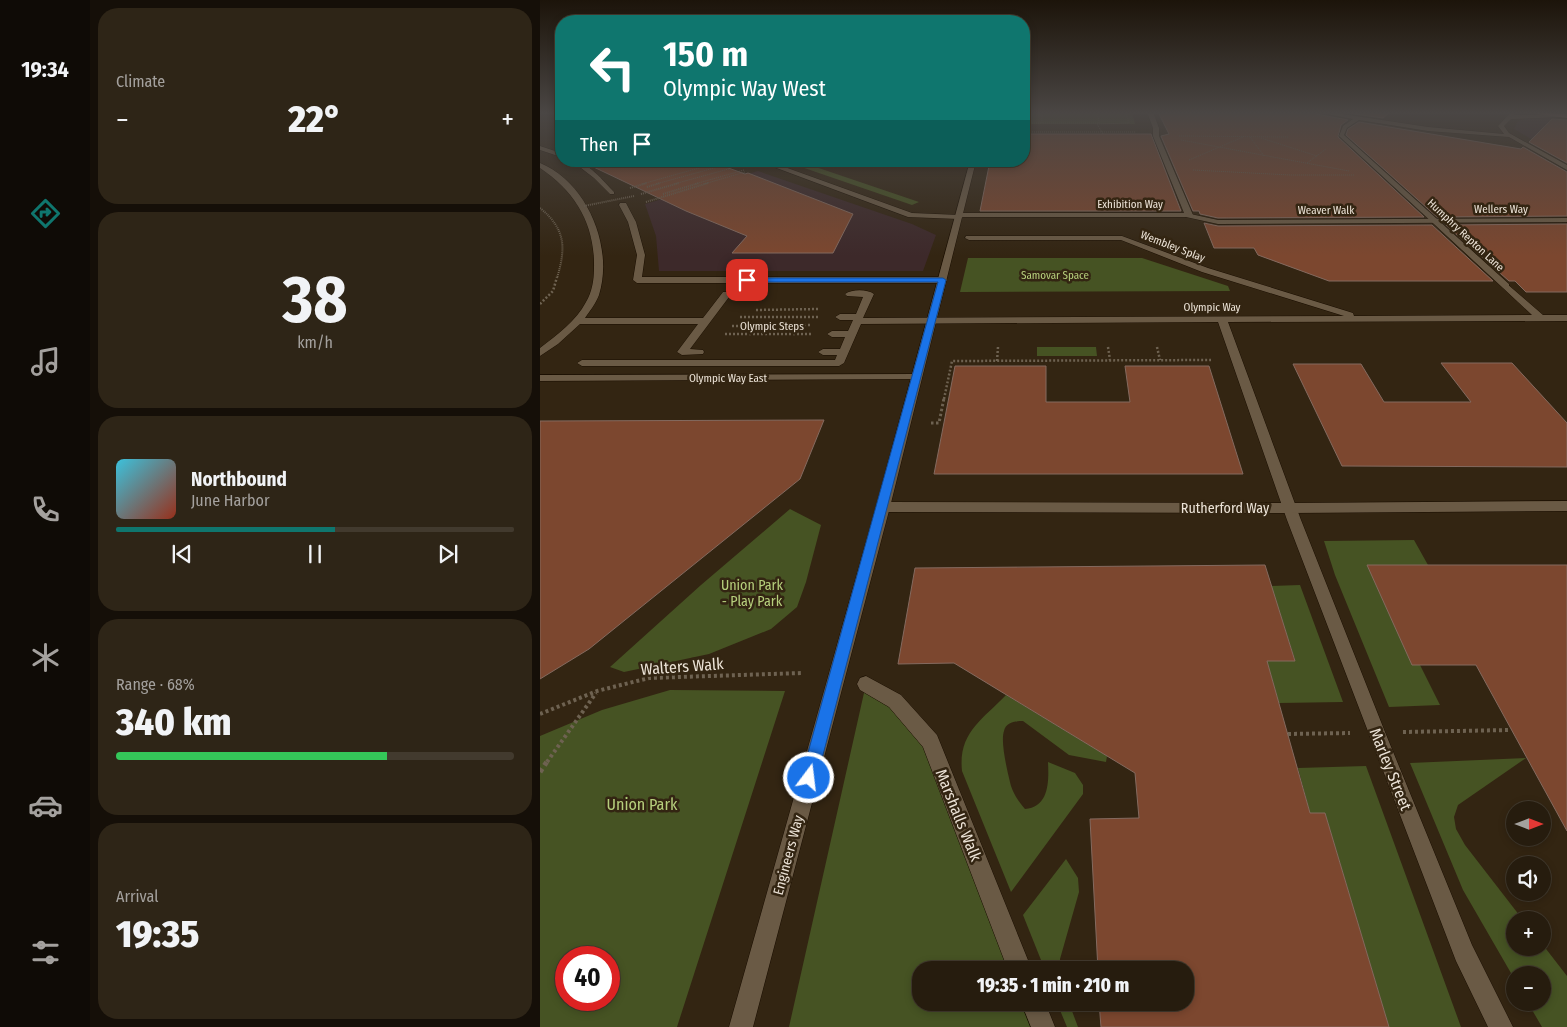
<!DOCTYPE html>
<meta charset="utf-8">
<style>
body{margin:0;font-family:"Fira Sans Condensed",sans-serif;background:#2e2517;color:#f1f3f6;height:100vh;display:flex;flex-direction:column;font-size:19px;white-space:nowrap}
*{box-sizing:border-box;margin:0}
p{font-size:16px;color:#a4a19e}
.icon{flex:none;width:28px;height:28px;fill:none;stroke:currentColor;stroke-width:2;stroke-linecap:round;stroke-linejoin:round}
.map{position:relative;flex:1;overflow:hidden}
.details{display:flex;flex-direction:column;gap:8px;padding:8px;background:#150f08;width:450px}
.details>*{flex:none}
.guide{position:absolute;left:15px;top:15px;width:475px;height:152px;border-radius:20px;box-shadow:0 2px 8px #0003,0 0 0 1px #423a2e;background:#0f766e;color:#fff;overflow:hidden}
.needle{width:32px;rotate:90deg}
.tools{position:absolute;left:966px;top:801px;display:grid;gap:10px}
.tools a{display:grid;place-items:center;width:45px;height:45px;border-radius:50%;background:#261c0e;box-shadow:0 2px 8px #0003,0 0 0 1px #423a2e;font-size:25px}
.speed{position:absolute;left:15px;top:946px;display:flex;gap:10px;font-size:25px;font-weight:700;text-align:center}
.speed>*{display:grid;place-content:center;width:65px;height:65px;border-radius:50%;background:#261c0e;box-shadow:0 2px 8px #0003,0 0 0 1px #423a2e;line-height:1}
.speed .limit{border:8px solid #d22;background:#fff;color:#111}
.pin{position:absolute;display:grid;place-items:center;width:42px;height:42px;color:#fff;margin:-21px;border-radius:10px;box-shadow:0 2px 8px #0006}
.me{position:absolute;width:55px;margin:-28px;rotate:15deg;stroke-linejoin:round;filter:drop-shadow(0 0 4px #0008)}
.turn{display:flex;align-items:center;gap:18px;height:105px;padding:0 25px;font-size:22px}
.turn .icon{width:65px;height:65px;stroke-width:2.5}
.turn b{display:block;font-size:35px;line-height:42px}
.then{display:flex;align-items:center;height:48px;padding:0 25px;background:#0003;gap:10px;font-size:19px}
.big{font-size:38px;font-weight:800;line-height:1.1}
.details .card{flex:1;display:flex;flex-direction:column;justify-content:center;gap:8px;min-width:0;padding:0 18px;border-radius:20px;background:#2e2517}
.details .dial{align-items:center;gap:0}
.dial b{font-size:65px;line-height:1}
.song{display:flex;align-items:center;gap:15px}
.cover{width:60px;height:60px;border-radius:8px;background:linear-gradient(135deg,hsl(190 70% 55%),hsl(10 70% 35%))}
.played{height:5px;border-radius:2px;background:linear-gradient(90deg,#0f766e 55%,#423a2e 55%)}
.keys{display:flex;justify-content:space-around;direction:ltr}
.heat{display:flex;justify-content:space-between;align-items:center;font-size:28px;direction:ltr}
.charge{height:8px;border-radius:4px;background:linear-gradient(90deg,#34c759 68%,#423a2e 0)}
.trip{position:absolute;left:372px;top:961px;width:282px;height:50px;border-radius:20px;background:#261c0e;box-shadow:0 2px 8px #0003,0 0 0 1px #423a2e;font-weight:800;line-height:50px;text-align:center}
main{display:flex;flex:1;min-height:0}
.menu{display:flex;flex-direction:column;width:90px;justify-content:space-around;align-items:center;background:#0f0b06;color:#a4a19e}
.menu .icon{width:35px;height:35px}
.menu .on{color:#0f766e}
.menu b{font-size:22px;color:#f1f3f6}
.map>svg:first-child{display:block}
.commercial{fill:#3d292a}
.green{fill:#465323;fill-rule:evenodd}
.building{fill:#7c472f;stroke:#846a5f}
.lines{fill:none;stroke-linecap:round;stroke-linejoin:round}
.service-casing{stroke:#1a0e00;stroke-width:1}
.pedestrian-casing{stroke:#1a0e00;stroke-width:1}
.minor-casing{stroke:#1a0e00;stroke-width:1}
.tertiary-casing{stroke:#1a0e00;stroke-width:1}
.primary-casing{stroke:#1a0e00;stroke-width:1}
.path-far5{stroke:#6e6251;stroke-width:1;stroke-dasharray:1 1;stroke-linecap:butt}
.path-far4{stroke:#6e6251;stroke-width:2;stroke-dasharray:1 1;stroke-linecap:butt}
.path-far3{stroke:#6e6251;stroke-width:2.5;stroke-dasharray:2 2;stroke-linecap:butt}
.path-far2{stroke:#6e6251;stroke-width:3;stroke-dasharray:2.5 2.5;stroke-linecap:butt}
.path-far1{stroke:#6e6251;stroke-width:4;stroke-dasharray:3 3;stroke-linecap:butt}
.path{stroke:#6e6251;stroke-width:5;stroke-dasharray:4 4;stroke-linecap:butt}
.service{fill:#6a5a45;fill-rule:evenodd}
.pedestrian{fill:#6a5a45;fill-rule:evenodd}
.minor{fill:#6a5a45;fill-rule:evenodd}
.tertiary{fill:#6a5a45;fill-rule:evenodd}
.primary{fill:#b57973;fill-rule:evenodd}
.path-bridge{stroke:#6e6251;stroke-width:2;stroke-dasharray:1 1;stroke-linecap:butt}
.route{fill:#1a73e8;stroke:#114b97}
.labels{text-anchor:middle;stroke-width:5;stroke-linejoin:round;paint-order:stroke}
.far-street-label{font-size:11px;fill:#ece3d7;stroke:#332512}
.far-park-label{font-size:11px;fill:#b6cf7c;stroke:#332512}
.street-label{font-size:14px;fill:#ece3d7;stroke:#332512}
.park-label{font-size:14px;fill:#b6cf7c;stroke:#332512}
.near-street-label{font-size:16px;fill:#ece3d7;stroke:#332512}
.near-park-label{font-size:16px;fill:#b6cf7c;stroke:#332512}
</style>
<main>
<nav class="menu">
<b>19:34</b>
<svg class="icon on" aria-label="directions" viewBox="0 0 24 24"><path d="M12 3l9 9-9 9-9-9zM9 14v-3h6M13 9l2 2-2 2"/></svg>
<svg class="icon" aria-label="music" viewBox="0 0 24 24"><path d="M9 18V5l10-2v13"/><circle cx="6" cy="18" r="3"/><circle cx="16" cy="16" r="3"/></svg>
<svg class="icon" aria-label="phone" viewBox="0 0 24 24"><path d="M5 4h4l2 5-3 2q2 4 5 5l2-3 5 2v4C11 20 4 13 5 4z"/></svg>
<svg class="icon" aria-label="climate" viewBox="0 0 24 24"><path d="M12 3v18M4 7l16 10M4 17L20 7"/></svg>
<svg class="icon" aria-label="car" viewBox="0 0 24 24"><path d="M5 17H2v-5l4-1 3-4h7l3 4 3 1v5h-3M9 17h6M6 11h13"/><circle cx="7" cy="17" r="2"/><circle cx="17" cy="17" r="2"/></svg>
<svg class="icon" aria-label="filters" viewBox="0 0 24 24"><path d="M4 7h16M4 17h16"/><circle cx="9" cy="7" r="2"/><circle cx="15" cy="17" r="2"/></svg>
</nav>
<section class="details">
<div class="card"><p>Climate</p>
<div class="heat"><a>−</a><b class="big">22°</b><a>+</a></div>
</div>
<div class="card dial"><b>38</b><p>km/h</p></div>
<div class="card">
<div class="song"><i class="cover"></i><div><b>Northbound</b><p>June Harbor</p></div></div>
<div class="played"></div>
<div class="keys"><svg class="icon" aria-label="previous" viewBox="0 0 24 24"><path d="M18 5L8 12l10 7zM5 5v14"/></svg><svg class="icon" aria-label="pause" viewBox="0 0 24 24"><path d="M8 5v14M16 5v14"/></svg><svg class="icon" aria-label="next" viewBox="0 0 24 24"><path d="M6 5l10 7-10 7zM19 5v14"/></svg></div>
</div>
<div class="card"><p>Range · 68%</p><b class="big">340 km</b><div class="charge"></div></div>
<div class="card"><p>Arrival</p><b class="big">19:35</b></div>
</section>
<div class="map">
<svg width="1027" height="1027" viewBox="0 0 1027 1027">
<rect width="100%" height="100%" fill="#332512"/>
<path class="commercial" d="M988,118L1027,119V160L974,129L978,121Z
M218,171L372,224L396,235L383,271H119L116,236L105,204Z"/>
<path class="green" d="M484,112H592L595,124H484Z
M244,161H258L379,202L372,205Z
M428,258H602L688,286L690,291L420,292Z
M497,347H556L557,356H497Z
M250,509L281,525L266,582L257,607L231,629L169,654L84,672L70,667L161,585Z
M874,540L888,565L880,665L900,705L849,707L795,575L784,541Z
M760,585L803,702L739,703L727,661L755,660L731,586Z
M326,684L390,741L480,970H381V1002L493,1003L503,1027H249Z
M130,690L245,691L137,1027H0V736L62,710ZM26,958H69V1000H26Z
M466,695L567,756L566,762L529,755L483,721C475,721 466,722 464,731C460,742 468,774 471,786C474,795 479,802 485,809C509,807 509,782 508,762L535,773L543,785V794L471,892L422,771C418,733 442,720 466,695Z
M986,758L918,805L914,817L916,829L925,845L983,920H975V948H1002L1003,945L1027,976V1027H1002L988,1003L1002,1002V975H975V980L923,890L870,763Z
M826,766L921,1027H849L785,813H770L758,768Z
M526,859L538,878L539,892L520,959V970H505L483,915Z
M517,1003H529L538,1027H527Z"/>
<path class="building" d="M618,112H774L776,114L808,120L801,125L798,137L884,217L678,218L660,214L659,211H653L621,136L629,134Z
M801,112H850L843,118Z
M1012,119L1027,120V163L989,142Z
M819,122L981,149L983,147L1027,172V216L897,217L806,135L808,129Z
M484,134H611L641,211H440L450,161H484Z
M41,161H169L205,174L208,173L313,214L293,253H192L207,236L146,211Z
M664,223L678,226L892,225L953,281H789L718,255L714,248H674Z
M1027,224V292H986L975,281H969L906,225Z
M901,363H972L1027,423V467L802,466L753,364H821L844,402H931Z
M415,366H506V402H590L585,366H669L703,474H394Z
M284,420L260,479L49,649L0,679V421Z
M725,565L755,661H727L770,813H785L849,1027H561L559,1002H646V970H558L550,819L599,818L595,773L414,663L358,664L375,568Z
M827,565H1027V831L936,665H872Z"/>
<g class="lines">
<defs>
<path id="service" d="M607,112H613L619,128V136L653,215L652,217H420L416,215L420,213H644L613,136V128Z
M0,146L21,153V157L0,150Z
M32,161C48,161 63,181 74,192V194H70L54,178Z
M80,203H86L96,222L105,255L102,277H403L407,280L403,283H97L93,280L97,255L88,222L79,205Z
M377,374L381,375L382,377L381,379L0,381V375Z"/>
<path id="pedestrian" d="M218,161H228L372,213L419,215L423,217L419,219L368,217Z
M0,163C47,182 74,247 59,295C56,303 50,311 45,318H163L183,292H204V296L189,297L150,349L163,350L164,352L163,354L142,355L137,352L158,324H40L18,344L0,356V348C17,335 36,321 46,302C52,292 54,280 54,268C55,225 36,192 0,168Z
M646,213L678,220L1027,218V222L678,224L646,217Z
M426,236H582L668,268L813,313L814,316L992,315L963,288V284L966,283L1003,315H1027V321L688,322L761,520L845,732L932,945L973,1027H948L916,961L747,520L678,322L321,324L304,363L299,366H42L37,363L42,360H295L297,355H283L278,352L283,349H300L305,337H292L287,334L292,331H308L313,320H300L295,317L300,314H316L323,297L307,296L305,294C312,289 327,289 334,294L323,318L804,316L662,272L581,240H429L425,238Z
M326,676L361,695L397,735L492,970H468L383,747L349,707L320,690L317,684L320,678Z
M481,1002H505L515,1027H491Z"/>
<path id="minor" d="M776,112H789L888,127L964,134L958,126L971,112H977L974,115L1022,114L1020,117L971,119L964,126L969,133L1027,165V170L969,137L888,131L819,120L807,128L804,135L969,284V288H963L799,136L803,126L813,119Z
M1027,501V511L750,513L343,512L338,510L336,507L338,504L343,502L750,503Z"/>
<path id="tertiary" d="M430,161H436L350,507L213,1027H189L336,507Z"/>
<path id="primary" d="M995,112L1027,114V118L998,114Z"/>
</defs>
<use href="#service" class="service-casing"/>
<use href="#pedestrian" class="pedestrian-casing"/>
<use href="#minor" class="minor-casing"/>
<use href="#tertiary" class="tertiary-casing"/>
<use href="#primary" class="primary-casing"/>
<path class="path-far5" d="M557,112L558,116
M484,116H502L503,112
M502,116H558L559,123H502Z
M558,116H587
M484,123H502
M484,132H596
M563,134L557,124L589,123L586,112
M639,136L748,137
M710,137L724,156
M721,138L777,156
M641,140L809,171
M649,160L703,137
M767,163L786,149
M653,170L750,175H814
M102,184L184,161
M116,184L185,165
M134,184L192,168
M155,184L204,170
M164,184L205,172"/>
<path class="path-far4" d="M107,187L120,183
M90,188L107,183
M101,194L139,183
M123,194L159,183
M106,202L168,183
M0,208C26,229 26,248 17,278"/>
<path class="path-far3" d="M0,304L13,291L17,277
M216,310L278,309
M200,317H279
M192,326L270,325
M185,334H271
M568,347L570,360
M617,347L620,360
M457,361L458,347
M404,399L412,361L671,360"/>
<path class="path-far2" d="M391,423H399L404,398"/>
<path class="path-far1" d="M0,714L57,691L109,678L262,673
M863,732L970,730
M748,734L810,733
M7,762L56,693"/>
<path class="path" d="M0,772L8,760"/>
<use href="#service" class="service"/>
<use href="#pedestrian" class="pedestrian"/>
<use href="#minor" class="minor"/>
<use href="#tertiary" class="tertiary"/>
<use href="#primary" class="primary"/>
<path class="path-bridge" d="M44,206L94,196"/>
</g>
<linearGradient id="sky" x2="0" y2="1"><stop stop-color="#1c140a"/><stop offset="0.44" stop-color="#4a4644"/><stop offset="1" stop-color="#4a4644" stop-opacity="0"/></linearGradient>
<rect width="1027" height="256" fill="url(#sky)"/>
<path class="route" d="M207,278H403L406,280L277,778L275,784L269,787L263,784L261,778L398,282H204V279Z"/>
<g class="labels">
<g class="far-street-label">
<text x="590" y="208">Exhibition Way</text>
<text x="961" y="213">Wellers Way</text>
<text x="786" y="214">Weaver Walk</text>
<text transform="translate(926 235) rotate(43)" y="4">Humphry Repton Lane</text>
<text transform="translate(633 246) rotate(21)" y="4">Wembley Splay</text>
<text x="672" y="311">Olympic Way</text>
<text x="232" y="330">Olympic Steps</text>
<text x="188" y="382">Olympic Way East</text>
</g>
<g class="far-park-label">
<text x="515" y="279">Samovar Space</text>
</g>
<g class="street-label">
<text x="685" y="513">Rutherford Way</text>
<text transform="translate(248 855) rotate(-75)" y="5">Engineers Way</text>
</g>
<g class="park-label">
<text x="212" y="590">Union Park<tspan x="212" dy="16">- Play Park</tspan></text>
</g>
<g class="near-street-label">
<text transform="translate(142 666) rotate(-4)" y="6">Walters Walk</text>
<text transform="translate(851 769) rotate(68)" y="6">Marley Street</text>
<text transform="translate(419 815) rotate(68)" y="6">Marshalls Walk</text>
</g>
<g class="near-park-label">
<text x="102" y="810">Union Park</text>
</g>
</g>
</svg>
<div class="tools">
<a><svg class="needle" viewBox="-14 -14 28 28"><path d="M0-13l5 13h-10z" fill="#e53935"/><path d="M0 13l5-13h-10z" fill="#a4a19e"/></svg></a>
<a><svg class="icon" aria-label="sound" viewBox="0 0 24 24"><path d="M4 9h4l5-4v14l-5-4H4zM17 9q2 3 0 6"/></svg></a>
<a>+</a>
<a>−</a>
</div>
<div class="speed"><div class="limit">40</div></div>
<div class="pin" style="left:207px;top:280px;background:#d93025"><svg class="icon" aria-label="arrive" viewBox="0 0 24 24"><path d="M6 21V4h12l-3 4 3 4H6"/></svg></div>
<svg class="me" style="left:269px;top:778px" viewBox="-20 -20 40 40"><circle r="17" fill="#1a73e8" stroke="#fff" stroke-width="3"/><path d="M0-11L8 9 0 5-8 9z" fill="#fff"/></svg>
<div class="trip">19:35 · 1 min · 210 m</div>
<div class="guide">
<div class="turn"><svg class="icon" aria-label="left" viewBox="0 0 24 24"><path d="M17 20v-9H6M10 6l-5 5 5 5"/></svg><div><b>150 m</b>Olympic Way West</div></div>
<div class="then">Then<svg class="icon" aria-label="arrive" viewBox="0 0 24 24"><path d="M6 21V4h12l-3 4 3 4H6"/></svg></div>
</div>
</div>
</main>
